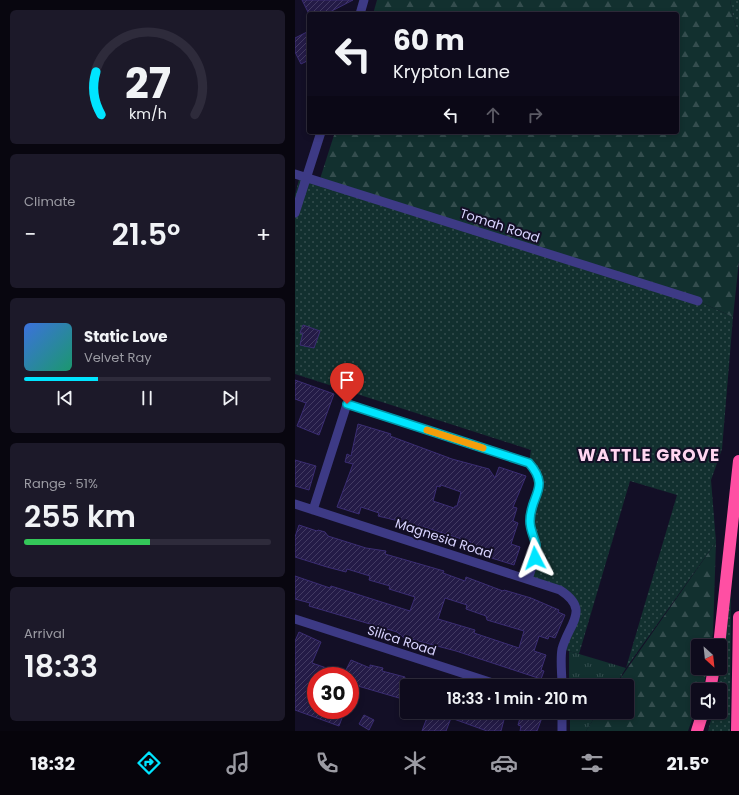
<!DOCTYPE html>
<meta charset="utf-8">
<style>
body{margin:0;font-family:Poppins,sans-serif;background:#1c1929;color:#f1f3f6;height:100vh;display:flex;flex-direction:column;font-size:15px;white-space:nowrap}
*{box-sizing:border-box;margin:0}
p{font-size:13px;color:#9b9ba3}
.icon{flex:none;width:22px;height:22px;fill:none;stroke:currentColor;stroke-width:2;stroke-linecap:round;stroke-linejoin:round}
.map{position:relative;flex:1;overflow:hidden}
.panel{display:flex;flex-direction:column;gap:10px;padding:10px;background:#08060f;width:295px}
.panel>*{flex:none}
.hud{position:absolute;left:12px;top:12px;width:372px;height:122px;border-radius:4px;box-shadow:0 2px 6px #0003,0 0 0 1px #2e2b3b;background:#0e0b1c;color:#f1f3f6;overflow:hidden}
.needle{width:26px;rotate:153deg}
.buttons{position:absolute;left:396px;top:639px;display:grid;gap:8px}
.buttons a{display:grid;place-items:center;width:36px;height:36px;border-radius:4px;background:#0e0b1c;box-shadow:0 2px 6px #0003,0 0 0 1px #2e2b3b;font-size:20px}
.speed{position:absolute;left:12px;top:667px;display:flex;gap:8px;font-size:20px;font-weight:700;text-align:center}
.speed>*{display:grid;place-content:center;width:52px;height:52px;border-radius:50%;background:#0e0b1c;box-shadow:0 2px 6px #0003,0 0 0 1px #2e2b3b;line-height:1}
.speed .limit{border:6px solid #d22;background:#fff;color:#111}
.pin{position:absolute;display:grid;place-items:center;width:34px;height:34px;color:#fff;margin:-41px -17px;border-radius:50% 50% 50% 0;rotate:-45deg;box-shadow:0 0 4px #0007}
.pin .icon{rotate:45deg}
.me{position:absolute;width:44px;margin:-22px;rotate:356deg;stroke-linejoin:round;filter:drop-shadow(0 0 3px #0008)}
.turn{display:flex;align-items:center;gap:14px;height:84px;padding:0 20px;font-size:18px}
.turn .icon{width:52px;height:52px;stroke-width:2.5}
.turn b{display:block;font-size:28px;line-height:34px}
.lanes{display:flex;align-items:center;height:38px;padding:0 20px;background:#0003;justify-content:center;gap:20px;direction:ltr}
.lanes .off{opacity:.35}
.big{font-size:30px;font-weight:600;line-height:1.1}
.panel .widget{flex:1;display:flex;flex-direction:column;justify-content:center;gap:6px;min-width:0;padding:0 14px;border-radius:6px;background:#1c1929}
.panel .dial{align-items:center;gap:0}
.dial svg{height:104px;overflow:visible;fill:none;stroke:#2e2b3b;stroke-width:7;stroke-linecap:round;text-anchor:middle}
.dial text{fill:#f1f3f6;stroke:none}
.song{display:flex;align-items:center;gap:12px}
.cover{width:48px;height:48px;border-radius:6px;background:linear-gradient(135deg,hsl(220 70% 55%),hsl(160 70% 35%))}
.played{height:4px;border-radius:2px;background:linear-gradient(90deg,#00e5ff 30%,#2e2b3b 30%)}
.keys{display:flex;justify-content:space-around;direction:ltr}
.heat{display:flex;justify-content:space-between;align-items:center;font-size:22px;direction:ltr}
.charge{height:6px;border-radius:3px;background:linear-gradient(90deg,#34c759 51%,#2e2b3b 0)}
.trip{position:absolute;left:105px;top:679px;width:234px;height:40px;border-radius:4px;background:#0e0b1c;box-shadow:0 2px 6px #0003,0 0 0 1px #2e2b3b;font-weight:600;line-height:40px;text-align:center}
.dock{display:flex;height:64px;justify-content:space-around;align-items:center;background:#06040b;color:#9b9ba3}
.dock .icon{width:28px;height:28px}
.dock .current{color:#00e5ff}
.dock b{font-size:18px;color:#f1f3f6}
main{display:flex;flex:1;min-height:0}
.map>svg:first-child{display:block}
.grass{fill:url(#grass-dots)}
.forest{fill:url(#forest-firs)}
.park{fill:url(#park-tufts)}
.building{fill:url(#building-hatch);stroke:#3b2d73;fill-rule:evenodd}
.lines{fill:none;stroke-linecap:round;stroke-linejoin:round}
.street{stroke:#3d3a85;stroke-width:9}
.highway{stroke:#ff4fa3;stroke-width:12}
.route-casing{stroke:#0095a6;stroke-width:10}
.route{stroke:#00e5ff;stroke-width:7}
.slow{stroke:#f59e0b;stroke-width:7}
.labels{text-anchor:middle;stroke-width:4;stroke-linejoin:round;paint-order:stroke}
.street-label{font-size:13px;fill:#d9d4ff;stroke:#130f26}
.district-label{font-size:17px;font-weight:bold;letter-spacing:1px;fill:#ffd6f0;stroke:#130f26}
</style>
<main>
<section class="panel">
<div class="widget dial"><svg viewBox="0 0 100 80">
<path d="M14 69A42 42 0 1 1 86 69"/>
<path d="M14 69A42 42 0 0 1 10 36" stroke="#00e5ff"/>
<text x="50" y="56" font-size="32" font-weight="700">27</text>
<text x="50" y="72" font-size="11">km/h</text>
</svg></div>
<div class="widget"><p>Climate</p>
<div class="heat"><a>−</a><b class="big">21.5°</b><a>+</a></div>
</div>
<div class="widget">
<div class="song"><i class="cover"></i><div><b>Static Love</b><p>Velvet Ray</p></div></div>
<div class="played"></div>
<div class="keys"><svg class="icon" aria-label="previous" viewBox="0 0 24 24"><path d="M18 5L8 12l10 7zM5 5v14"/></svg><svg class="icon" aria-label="pause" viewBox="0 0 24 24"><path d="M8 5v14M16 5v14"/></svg><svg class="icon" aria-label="next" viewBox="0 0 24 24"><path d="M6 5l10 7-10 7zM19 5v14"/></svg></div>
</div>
<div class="widget"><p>Range · 51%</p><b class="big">255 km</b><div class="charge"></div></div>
<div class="widget"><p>Arrival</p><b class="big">18:33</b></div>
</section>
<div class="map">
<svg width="444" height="731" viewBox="0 0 444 731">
<defs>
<pattern id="grass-dots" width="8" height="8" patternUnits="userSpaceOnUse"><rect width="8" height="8" fill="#12302f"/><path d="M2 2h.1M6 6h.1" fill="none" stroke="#344d4e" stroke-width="1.8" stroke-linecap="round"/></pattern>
<pattern id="forest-firs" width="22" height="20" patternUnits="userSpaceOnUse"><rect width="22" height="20" fill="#12302f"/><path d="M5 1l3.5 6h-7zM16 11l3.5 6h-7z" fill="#344d4e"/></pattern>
<pattern id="park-tufts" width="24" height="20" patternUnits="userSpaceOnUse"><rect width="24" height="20" fill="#12302f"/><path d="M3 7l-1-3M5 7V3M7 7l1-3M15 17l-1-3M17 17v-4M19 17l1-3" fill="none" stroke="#344d4e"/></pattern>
<pattern id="building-hatch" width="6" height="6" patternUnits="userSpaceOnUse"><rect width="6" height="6" fill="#241b47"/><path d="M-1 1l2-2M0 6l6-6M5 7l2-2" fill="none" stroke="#433b63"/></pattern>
</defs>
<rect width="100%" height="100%" fill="#130f26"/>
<path class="grass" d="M435,0H444V35L438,17Z
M5,176L403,301L438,317L427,449L416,480L421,542L331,668L382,495L335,481L284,654L267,649L280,617L277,598L233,579L240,558L235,530L245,482L234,463L236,450L0,374V195Z
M436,585L435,731H413L418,712H425V690H422L428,661Z"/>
<path class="forest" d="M82,0H435L438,17L444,35V261L438,317L403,301L24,182L40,132H382V14H78Z
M421,542L418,633L416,646H403V668H412L408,690H403V703L393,731H291L303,712H332V686H320Z"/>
<path class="park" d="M274,651L331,668L320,686H274Z
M275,712H303L291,731H275Z"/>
<path class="building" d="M7,0H58L31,14H14Z
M14,31V60L6,64L0,52V38Z
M8,325L25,331L19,348L5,345L8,333H5Z
M0,380L39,394L24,435L2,426L11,403L0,399Z
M63,424L96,434L95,436L157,459L194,469L200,478L204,467L231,476L218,507L222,508L218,521L223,523L216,544L225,547L219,565L190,556L192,551L175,545L176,542L129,527L83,516L84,513L66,507L64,514L42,507L58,464L50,462L52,454L56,456ZM146,485L166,492L162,506H160L159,508L138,501L142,486L145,487Z
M0,460L21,466L14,490L0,486Z
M4,525L22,531L23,530L30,532L33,536L71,548L91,551L90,554L149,571L148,573L170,581L171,577L208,591L209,590L236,598L264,610L263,612L270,615L260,638L254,636L253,639L244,636L239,651L251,655L246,670L249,671L246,679L161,651L108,637L102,632L14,606L15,603L0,599V576L35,588L36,586L115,611L120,597L94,589L95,586L74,580L75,576L52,569L51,572L32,567L0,557V537ZM150,598L172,605L171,609L191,616L192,620L229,631L224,648L179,633L180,630L143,619Z
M4,632L26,642L17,663L49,674L56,660L75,668V665L88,668L87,671L110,677L104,698L63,686L61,690L55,687V676H21V710H50L44,726L0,710V641Z
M134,712H197L210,716L206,731H192L156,718L151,731H127Z
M212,712H241L248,715L242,731H225L226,726L223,725L225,718Z
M69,715L79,720L74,730L64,724Z"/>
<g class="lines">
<path class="street" d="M65,14L69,0
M0,174L403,301
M0,213L26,132
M0,504L265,590C296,610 274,623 267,649C265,660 267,674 267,686
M18,510L52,404L234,463C255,486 237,494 235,519C234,530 240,537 241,546C242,557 236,569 233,579
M0,619L207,686
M267,731V712"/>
<path class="highway" d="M424,646L444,461
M415,690L419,668
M402,731L408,712
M442,731L444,617"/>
</g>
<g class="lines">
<defs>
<path id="route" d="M52,404L234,463C256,488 235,495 235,521C235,530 239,536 241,545C241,549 240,554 240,558"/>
</defs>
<use href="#route" class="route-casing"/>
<use href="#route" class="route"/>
<path class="slow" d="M132,430L188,448"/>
</g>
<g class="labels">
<g class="street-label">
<text transform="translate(205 225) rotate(18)" y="5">Tomah Road</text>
<text transform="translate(149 538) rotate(18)" y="5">Magnesia Road</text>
<text transform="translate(107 640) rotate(18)" y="5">Silica Road</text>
</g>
<g class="district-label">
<text x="354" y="461">WATTLE GROVE</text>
</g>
</g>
</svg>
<div class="buttons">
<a><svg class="needle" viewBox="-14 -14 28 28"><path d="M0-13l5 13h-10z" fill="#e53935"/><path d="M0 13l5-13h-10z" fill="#9b9ba3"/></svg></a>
<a><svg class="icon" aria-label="sound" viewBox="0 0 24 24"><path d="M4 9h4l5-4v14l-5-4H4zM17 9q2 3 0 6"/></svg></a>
</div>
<div class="speed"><div class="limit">30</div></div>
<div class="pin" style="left:52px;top:404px;background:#d93025"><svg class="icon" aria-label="arrive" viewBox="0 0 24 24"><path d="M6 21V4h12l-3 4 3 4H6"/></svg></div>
<svg class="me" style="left:240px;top:558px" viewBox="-20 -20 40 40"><path d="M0-17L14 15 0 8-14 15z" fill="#00e5ff" stroke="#fff" stroke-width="4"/></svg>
<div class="trip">18:33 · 1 min · 210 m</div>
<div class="hud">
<div class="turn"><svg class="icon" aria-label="left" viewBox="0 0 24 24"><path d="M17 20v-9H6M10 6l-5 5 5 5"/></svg><div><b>60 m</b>Krypton Lane</div></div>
<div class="lanes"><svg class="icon" aria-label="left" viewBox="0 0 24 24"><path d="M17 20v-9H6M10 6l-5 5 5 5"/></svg><svg class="icon off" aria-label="ahead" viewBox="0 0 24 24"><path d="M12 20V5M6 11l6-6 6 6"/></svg><svg class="icon off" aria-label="right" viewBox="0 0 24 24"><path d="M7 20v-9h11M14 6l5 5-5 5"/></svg></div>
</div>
</div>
</main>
<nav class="dock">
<b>18:32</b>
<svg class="icon current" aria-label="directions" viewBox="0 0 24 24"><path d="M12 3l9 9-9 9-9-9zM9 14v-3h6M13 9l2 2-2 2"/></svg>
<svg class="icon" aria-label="music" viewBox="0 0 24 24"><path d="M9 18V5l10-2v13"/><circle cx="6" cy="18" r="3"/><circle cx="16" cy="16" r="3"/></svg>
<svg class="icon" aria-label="phone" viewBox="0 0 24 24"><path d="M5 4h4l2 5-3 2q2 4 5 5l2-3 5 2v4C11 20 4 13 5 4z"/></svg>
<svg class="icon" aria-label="climate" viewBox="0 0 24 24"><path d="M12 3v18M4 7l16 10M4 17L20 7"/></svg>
<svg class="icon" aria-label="car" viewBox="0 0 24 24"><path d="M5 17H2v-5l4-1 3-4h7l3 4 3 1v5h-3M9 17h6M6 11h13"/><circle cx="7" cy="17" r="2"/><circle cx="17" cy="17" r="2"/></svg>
<svg class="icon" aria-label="filters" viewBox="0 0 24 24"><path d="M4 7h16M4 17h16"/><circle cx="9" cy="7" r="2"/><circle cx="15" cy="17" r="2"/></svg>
<b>21.5°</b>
</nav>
